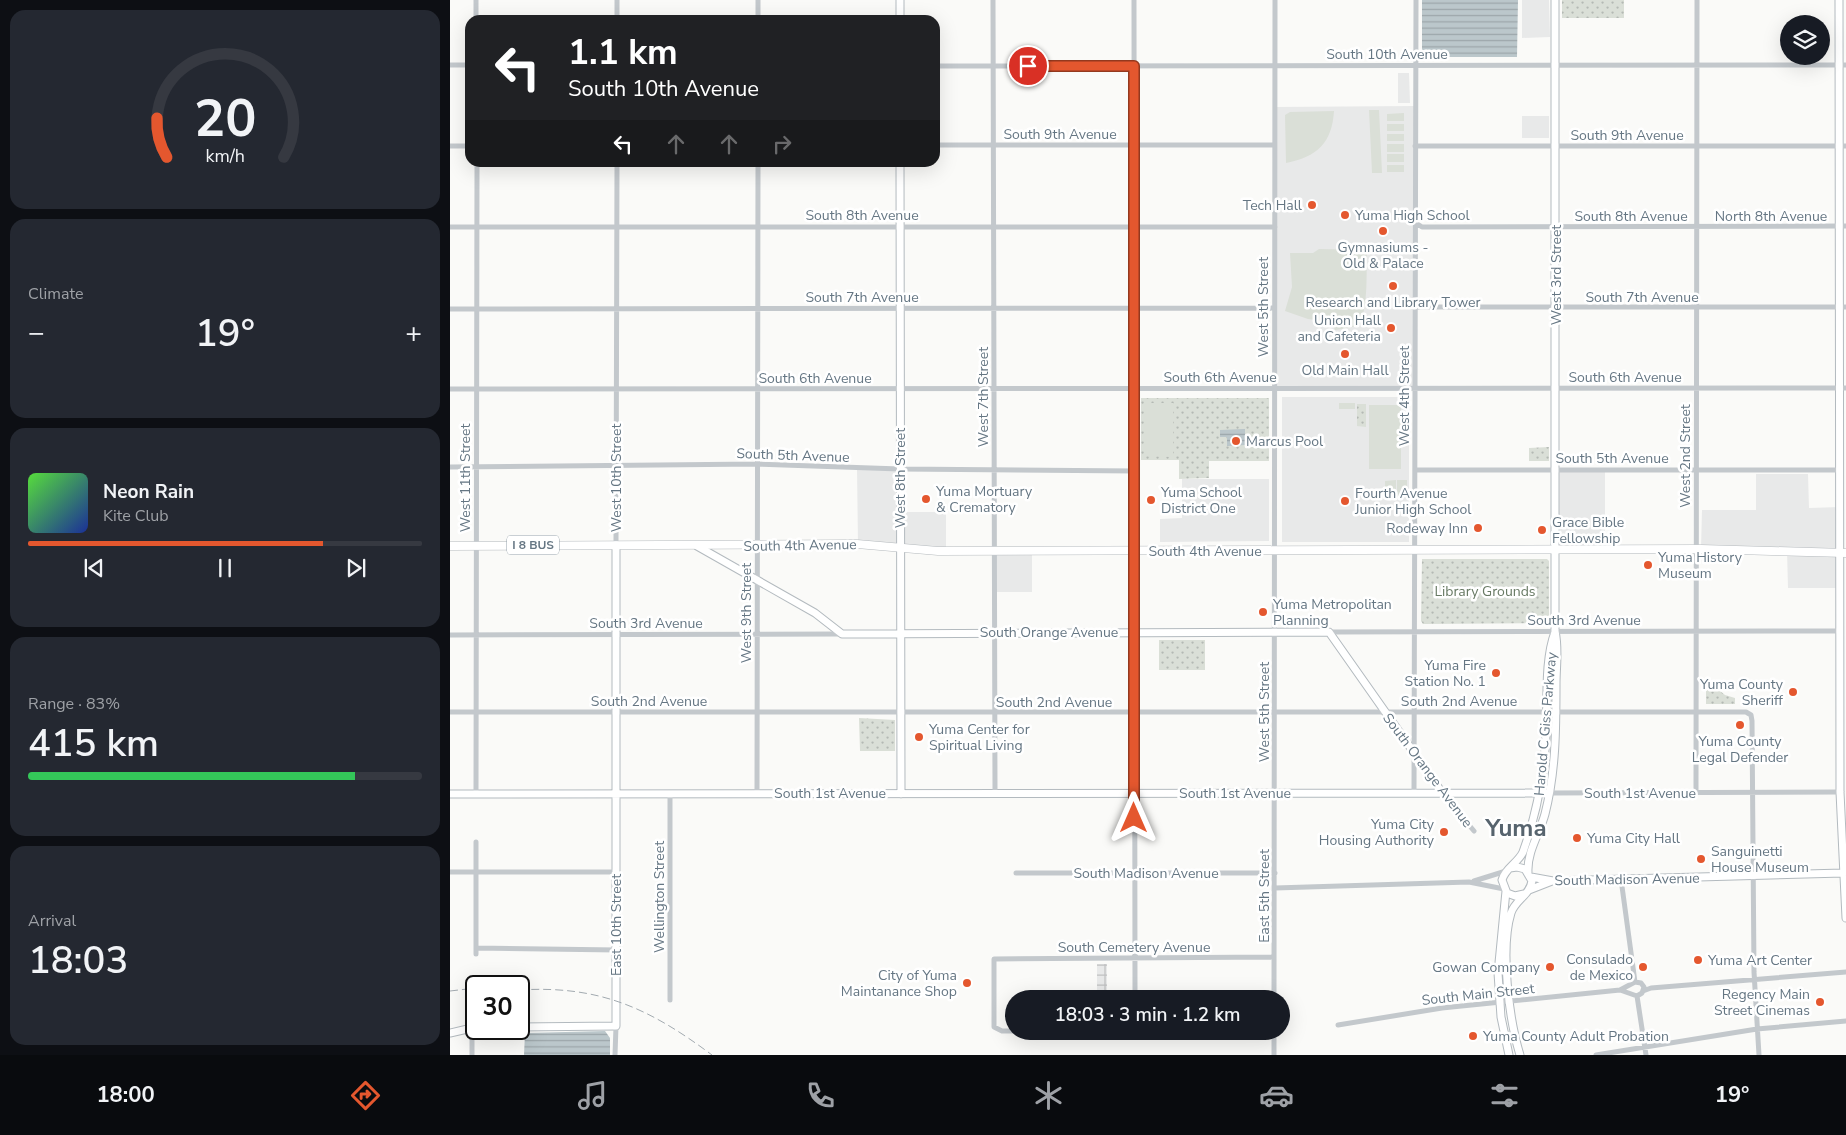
<!DOCTYPE html>
<meta charset="utf-8">
<style>
body{margin:0;font-family:"Nunito Sans",sans-serif;background:#242831;color:#f1f3f6;height:100vh;display:flex;flex-direction:column;font-size:19px;white-space:nowrap}
*{box-sizing:border-box;margin:0}
p{font-size:16px;color:#9ea1a6}
.icon{flex:none;width:28px;height:28px;fill:none;stroke:currentColor;stroke-width:2;stroke-linecap:round;stroke-linejoin:round}
.map{position:relative;flex:1;overflow:hidden}
.sheet{display:flex;flex-direction:column;gap:10px;padding:10px;background:#0d0f14;width:450px}
.sheet>*{flex:none}
.banner{position:absolute;left:15px;top:15px;width:475px;height:152px;border-radius:15px;box-shadow:0 5px 20px #0002;background:#202124;color:#fff;overflow:hidden}
.tools{position:absolute;left:1330px;top:15px;display:grid;gap:10px}
.tools a{display:grid;place-items:center;width:50px;height:50px;border-radius:50%;background:#171b24;box-shadow:0 5px 20px #0002;font-size:25px}
.speed{position:absolute;left:15px;top:975px;display:flex;gap:10px;font-size:25px;font-weight:700;text-align:center}
.speed>*{display:grid;place-content:center;width:65px;height:65px;border-radius:50%;background:#171b24;box-shadow:0 5px 20px #0002;line-height:1}
.speed .limit{border:2px solid #111;border-radius:8px;background:#fff;color:#111}
.pin{position:absolute;display:grid;place-items:center;width:42px;height:42px;color:#fff;margin:-21px;border:2px solid #fff;border-radius:50%;box-shadow:0 1px 5px #0007}
.me{position:absolute;width:55px;margin:-28px;rotate:0deg;stroke-linejoin:round;filter:drop-shadow(0 0 4px #0008)}
.turn{display:flex;align-items:center;gap:18px;height:105px;padding:0 20px;font-size:22px}
.turn .icon{width:65px;height:65px;stroke-width:2.5}
.turn b{display:block;font-size:35px;line-height:42px}
.lanes{display:flex;align-items:center;height:48px;padding:0 20px;background:#0003;justify-content:center;gap:25px;direction:ltr}
.lanes .off{opacity:.35}
.big{font-size:38px;font-weight:600;line-height:1.1}
.sheet .tile{flex:1;display:flex;flex-direction:column;justify-content:center;gap:8px;min-width:0;padding:0 18px;border-radius:15px;background:#242831}
.sheet .dial{align-items:center;gap:0}
.dial svg{height:130px;overflow:visible;fill:none;stroke:#363941;stroke-width:7;stroke-linecap:round;text-anchor:middle}
.dial text{fill:#f1f3f6;stroke:none}
.song{display:flex;align-items:center;gap:15px}
.cover{width:60px;height:60px;border-radius:8px;background:linear-gradient(135deg,hsl(110 70% 55%),hsl(230 70% 35%))}
.played{height:5px;border-radius:2px;background:linear-gradient(90deg,#e4572e 75%,#363941 75%)}
.keys{display:flex;justify-content:space-around;direction:ltr}
.heat{display:flex;justify-content:space-between;align-items:center;font-size:28px;direction:ltr}
.charge{height:8px;border-radius:4px;background:linear-gradient(90deg,#34c759 83%,#363941 0)}
.trip{position:absolute;left:555px;top:990px;width:285px;height:50px;border-radius:25px;background:#171b24;box-shadow:0 5px 20px #0002;font-weight:600;line-height:50px;text-align:center}
.tabs{display:flex;height:80px;justify-content:space-around;align-items:center;background:#090b0e;color:#9ea1a6}
.tabs .icon{width:35px;height:35px}
.tabs .selected{color:#e4572e}
.tabs b{font-size:22px;color:#f1f3f6}
main{display:flex;flex:1;min-height:0}
.map>svg:first-child{display:block}
.built{fill:#e8e9e9}
.industrial{fill:url(#industrial-grid)}
.grass{fill:url(#grass-dots)}
.pitch{fill:#dadfd7}
.water{fill:url(#water-rules)}
.lines{fill:none;stroke-linecap:round;stroke-linejoin:round}
.secondary-casing{stroke:#b3babf;stroke-width:9}
.primary-casing{stroke:#b5babe;stroke-width:9}
.street{stroke:#c3c8cc;stroke-width:5}
.secondary{stroke:#fff;stroke-width:7}
.primary{stroke:#fff;stroke-width:8}
.rail{stroke:#a2aab0;stroke-width:1;stroke-dasharray:8 4;stroke-linecap:butt}
.route-casing{stroke:#94391e;stroke-width:12}
.route{stroke:#e4572e;stroke-width:9}
.poi-dot{fill:#e4572e;stroke:#fff;stroke-width:2}
.labels{text-anchor:middle;stroke-width:5;stroke-linejoin:round;paint-order:stroke}
.shield{fill:#fff;stroke:#939fa8;stroke-width:1}
.shield-label{font-size:12px;font-weight:bold;fill:#657683}
.street-label{font-size:14px;fill:#657683;stroke:#fff}
.poi-label{font-size:14px;fill:#657683;stroke:#fff;text-anchor:start}
.park-label{font-size:14px;fill:#687a64;stroke:#fff}
.town-label{font-size:24px;font-weight:bold;fill:#57646e;stroke:#fff}
</style>
<main>
<section class="sheet">
<div class="tile dial"><svg viewBox="0 0 100 80">
<path d="M14 69A42 42 0 1 1 86 69"/>
<path d="M14 69A42 42 0 0 1 8 45" stroke="#e4572e"/>
<text x="50" y="56" font-size="32" font-weight="700">20</text>
<text x="50" y="72" font-size="11">km/h</text>
</svg></div>
<div class="tile"><p>Climate</p>
<div class="heat"><a>−</a><b class="big">19°</b><a>+</a></div>
</div>
<div class="tile">
<div class="song"><i class="cover"></i><div><b>Neon Rain</b><p>Kite Club</p></div></div>
<div class="played"></div>
<div class="keys"><svg class="icon" aria-label="previous" viewBox="0 0 24 24"><path d="M18 5L8 12l10 7zM5 5v14"/></svg><svg class="icon" aria-label="pause" viewBox="0 0 24 24"><path d="M8 5v14M16 5v14"/></svg><svg class="icon" aria-label="next" viewBox="0 0 24 24"><path d="M6 5l10 7-10 7zM19 5v14"/></svg></div>
</div>
<div class="tile"><p>Range · 83%</p><b class="big">415 km</b><div class="charge"></div></div>
<div class="tile"><p>Arrival</p><b class="big">18:03</b></div>
</section>
<div class="map">
<svg width="1396" height="1055" viewBox="0 0 1396 1055">
<defs>
<pattern id="industrial-grid" width="8" height="8" patternUnits="userSpaceOnUse" patternTransform="scale(1.25)"><rect width="8" height="8" fill="#e8e9e9"/><path d="M0 4h8M4 0v8" fill="none" stroke="#c0c1c2"/></pattern>
<pattern id="grass-dots" width="8" height="8" patternUnits="userSpaceOnUse" patternTransform="scale(1.25)"><rect width="8" height="8" fill="#dadfd7"/><path d="M2 2h.1M6 6h.1" fill="none" stroke="#b4b9b4" stroke-width="1.8" stroke-linecap="round"/></pattern>
<pattern id="water-rules" width="6" height="5" patternUnits="userSpaceOnUse" patternTransform="scale(1.25)"><rect width="6" height="5" fill="#bbc7cb"/><path d="M0 2.5h6" fill="none" stroke="#9ca6aa"/></pattern>
</defs>
<rect width="100%" height="100%" fill="#fafaf8"/>
<path class="built" d="M1072,0H1099L1100,37L1072,38Z
M948,73H959L960,103H948Z
M965,106L966,388L825,389L824,107Z
M1072,116H1099V138H1072Z
M832,397H959V542H832Z
M407,468L450,469V512H496V550L582,551V592H544V551H477L408,544Z
M1155,469V550H1106V470Z
M1306,474H1358L1359,508L1390,507V588H1338L1337,550L1251,549L1252,510H1306Z
M732,479H819V541L710,542V519L732,518Z"/>
<path class="industrial" d="M647,964H657V993H647Z"/>
<path class="grass" d="M1112,0H1174V18H1112Z
M691,398H819V461H759V478L729,479V460H691Z
M907,404H916V427L907,426Z
M1099,447V461H1079V448Z
M972,559H1097L1099,561V623L973,624L971,621Z
M709,640H755V670H709Z
M1256,687H1265L1275,695L1285,698V704H1256Z
M409,718L445,720V751H410Z"/>
<path class="pitch" d="M919,110H929L932,173H922Z
M884,111C882,143 867,157 836,163L835,115L840,112Z
M954,113V121H937V114Z
M937,124H954V131H937Z
M937,134H954V141H937Z
M937,144H954V152H937Z
M937,154H954V162H937Z
M937,165H954V172H937Z
M869,249L917,250C916,270 919,311 908,326L885,330L881,322L858,319L835,311L842,287L840,253H863Z
M696,403H723V457L696,456Z
M889,403H905V409H889Z
M919,405H951V469H919Z
M946,480V498L935,497V481Z
M947,480H957V498L947,497Z"/>
<path class="water" d="M972,0H1068L1067,57H972Z
M795,429V445L777,446V437H770V430Z
M155,1031L160,1038V1055H74L75,1033Z"/>
<g class="lines">
<defs>
<path id="secondary" d="M1389,0L1390,792L1396,918
M450,20V0
M450,162L451,794
M247,546L365,613L392,634L879,632L993,794
M0,794L1099,793
M1060,868L1067,867L1075,869L1082,881C1080,895 1065,900 1061,913C1050,949 1059,1019 1070,1055
M1078,872C1077,851 1090,833 1095,814C1106,771 1106,728 1106,684C1106,666 1109,649 1105,631V0
M1081,877L1103,881L1393,873
M1079,890L1102,881
M1056,891L1048,973L1051,1017L1059,1055
M1074,894L1065,896L1057,893L1052,880C1055,868 1068,863 1073,852C1087,813 1094,776 1096,735C1098,703 1094,661 1105,632
M69,1027L166,1026V545
M0,1033L26,1027"/>
<path id="primary" d="M0,546L407,544L488,551L1251,549L1396,553"/>
</defs>
<use href="#secondary" class="secondary-casing"/>
<use href="#primary" class="primary-casing"/>
<path class="street" d="M543,0L545,793
M684,0L685,999
M26,20V0
M167,20V0
M308,20V0
M0,65H20
M485,66L1396,65
M485,145H824
M0,146H20
M965,146H1396
M966,223L972,227L1396,226
M0,227H825
M965,307H1396
M0,309L824,308
M0,389L1396,388
M0,467L307,464L450,469L685,471
M965,470H1389
M166,545L167,162
M879,632L1390,631
M0,635L391,634
M0,712H1296L1301,715L1302,721L1304,972L1309,1055
M1246,792L1247,0
M307,793L308,162
M964,793L966,0
M1099,793L1390,792
M26,794L27,162
M993,794L1024,831
M220,795V1000
M0,872H166
M566,873H825
M1171,879L1185,982
M1024,881L1056,871
M825,888L1019,882L1054,889
M26,948L167,950
M26,954V842
M1193,991L1201,988L1396,972
M1187,996L1196,1055
M824,999L825,0
M888,1025L992,1008L1170,990L1185,982L1191,983L1194,987L1192,993L1187,996L1170,990
M22,1028V1055
M564,1031H552L544,1027V959L824,957
M594,1031L644,1037L681,1031
M165,1055L166,1026
M824,1055V1031
M1146,1055L1307,1029L1396,1021"/>
<use href="#secondary" class="secondary"/>
<use href="#primary" class="primary"/>
<path class="rail" d="M69,990C149,985 199,1008 262,1055
M0,991L26,988"/>
</g>
<g class="lines">
<defs>
<path id="route" d="M578,66H684V818"/>
</defs>
<use href="#route" class="route-casing"/>
<use href="#route" class="route"/>
</g>
<g class="poi-dot">
<circle cx="862" cy="205" r="5"/>
<circle cx="895" cy="215" r="5"/>
<circle cx="933" cy="231" r="5"/>
<circle cx="943" cy="286" r="5"/>
<circle cx="941" cy="328" r="5"/>
<circle cx="895" cy="354" r="5"/>
<circle cx="786" cy="441" r="5"/>
<circle cx="476" cy="499" r="5"/>
<circle cx="701" cy="500" r="5"/>
<circle cx="895" cy="501" r="5"/>
<circle cx="1028" cy="528" r="5"/>
<circle cx="1092" cy="530" r="5"/>
<circle cx="1198" cy="565" r="5"/>
<circle cx="813" cy="612" r="5"/>
<circle cx="1046" cy="673" r="5"/>
<circle cx="1343" cy="692" r="5"/>
<circle cx="1290" cy="725" r="5"/>
<circle cx="469" cy="737" r="5"/>
<circle cx="994" cy="832" r="5"/>
<circle cx="1127" cy="838" r="5"/>
<circle cx="1251" cy="859" r="5"/>
<circle cx="1248" cy="960" r="5"/>
<circle cx="1100" cy="967" r="5"/>
<circle cx="1193" cy="967" r="5"/>
<circle cx="517" cy="983" r="5"/>
<circle cx="1370" cy="1002" r="5"/>
<circle cx="1023" cy="1036" r="5"/>
</g>
<g class="labels">
<rect class="shield" x="57" y="535.5" width="52" height="19" rx="4"/>
<g class="shield-label">
<text x="83" y="549">I 8 BUS</text>
</g>
<g class="street-label">
<text x="937" y="59">South 10th Avenue</text>
<text x="610" y="139">South 9th Avenue</text>
<text x="1177" y="140">South 9th Avenue</text>
<text x="412" y="220">South 8th Avenue</text>
<text x="1181" y="221">South 8th Avenue</text>
<text x="1321" y="221">North 8th Avenue</text>
<text transform="translate(1106 275) rotate(-90)" y="5">West 3rd Street</text>
<text x="412" y="302">South 7th Avenue</text>
<text x="1192" y="302">South 7th Avenue</text>
<text transform="translate(813 307) rotate(-90)" y="5">West 5th Street</text>
<text x="770" y="382">South 6th Avenue</text>
<text x="1175" y="382">South 6th Avenue</text>
<text x="365" y="383">South 6th Avenue</text>
<text transform="translate(954 396) rotate(-90)" y="5">West 4th Street</text>
<text transform="translate(533 397) rotate(-90)" y="5">West 7th Street</text>
<text transform="translate(343 455) rotate(2)" y="5">South 5th Avenue</text>
<text transform="translate(1235 456) rotate(-90)" y="5">West 2nd Street</text>
<text x="1162" y="463">South 5th Avenue</text>
<text transform="translate(15 478) rotate(-90)" y="5">West 11th Street</text>
<text transform="translate(166 478) rotate(-90)" y="5">West 10th Street</text>
<text transform="translate(450 478) rotate(-90)" y="5">West 8th Street</text>
<text transform="translate(350 545) rotate(-1)" y="5">South 4th Avenue</text>
<text x="755" y="556">South 4th Avenue</text>
<text transform="translate(296 613) rotate(-90)" y="5">West 9th Street</text>
<text x="1134" y="625">South 3rd Avenue</text>
<text x="196" y="628">South 3rd Avenue</text>
<text x="599" y="637">South Orange Avenue</text>
<text x="199" y="706">South 2nd Avenue</text>
<text x="1009" y="706">South 2nd Avenue</text>
<text x="604" y="707">South 2nd Avenue</text>
<text transform="translate(814 712) rotate(-90)" y="5">West 5th Street</text>
<text transform="translate(1095 724) rotate(-85)" y="5">Harold C Giss Parkway</text>
<text transform="translate(978 770) rotate(53)" y="5">South Orange Avenue</text>
<text x="380" y="798">South 1st Avenue</text>
<text x="785" y="798">South 1st Avenue</text>
<text x="1190" y="798">South 1st Avenue</text>
<text x="696" y="878">South Madison Avenue</text>
<text transform="translate(1177 879) rotate(-1)" y="5">South Madison Avenue</text>
<text transform="translate(814 896) rotate(-90)" y="5">East 5th Street</text>
<text transform="translate(209 897) rotate(-90)" y="5">Wellington Street</text>
<text transform="translate(166 925) rotate(-90)" y="5">East 10th Street</text>
<text x="684" y="952">South Cemetery Avenue</text>
<text transform="translate(1028 994) rotate(-6)" y="5">South Main Street</text>
</g>
<g class="poi-label">
<text x="852" y="210" text-anchor="end">Tech Hall</text>
<text x="905" y="220">Yuma High School</text>
<text x="933" y="252" text-anchor="middle">Gymnasiums -<tspan x="933" dy="16">Old &amp; Palace</tspan></text>
<text x="943" y="307" text-anchor="middle">Research and Library Tower</text>
<text x="931" y="325" text-anchor="end">Union Hall<tspan x="931" dy="16">and Cafeteria</tspan></text>
<text x="895" y="375" text-anchor="middle">Old Main Hall</text>
<text x="796" y="446">Marcus Pool</text>
<text x="486" y="496">Yuma Mortuary<tspan x="486" dy="16">&amp; Crematory</tspan></text>
<text x="711" y="497">Yuma School<tspan x="711" dy="16">District One</tspan></text>
<text x="905" y="498">Fourth Avenue<tspan x="905" dy="16">Junior High School</tspan></text>
<text x="1102" y="527">Grace Bible<tspan x="1102" dy="16">Fellowship</tspan></text>
<text x="1018" y="533" text-anchor="end">Rodeway Inn</text>
<text x="1208" y="562">Yuma History<tspan x="1208" dy="16">Museum</tspan></text>
<text x="823" y="609">Yuma Metropolitan<tspan x="823" dy="16">Planning</tspan></text>
<text x="1036" y="670" text-anchor="end">Yuma Fire<tspan x="1036" dy="16">Station No. 1</tspan></text>
<text x="1333" y="689" text-anchor="end">Yuma County<tspan x="1333" dy="16">Sheriff</tspan></text>
<text x="479" y="734">Yuma Center for<tspan x="479" dy="16">Spiritual Living</tspan></text>
<text x="1290" y="746" text-anchor="middle">Yuma County<tspan x="1290" dy="16">Legal Defender</tspan></text>
<text x="984" y="829" text-anchor="end">Yuma City<tspan x="984" dy="16">Housing Authority</tspan></text>
<text x="1137" y="843">Yuma City Hall</text>
<text x="1261" y="856">Sanguinetti<tspan x="1261" dy="16">House Museum</tspan></text>
<text x="1183" y="964" text-anchor="end">Consulado<tspan x="1183" dy="16">de Mexico</tspan></text>
<text x="1258" y="965">Yuma Art Center</text>
<text x="1090" y="972" text-anchor="end">Gowan Company</text>
<text x="507" y="980" text-anchor="end">City of Yuma<tspan x="507" dy="16">Maintanance Shop</tspan></text>
<text x="1360" y="999" text-anchor="end">Regency Main<tspan x="1360" dy="16">Street Cinemas</tspan></text>
<text x="1033" y="1041">Yuma County Adult Probation</text>
</g>
<g class="park-label">
<text x="1035" y="596">Library Grounds</text>
</g>
<g class="town-label">
<text x="1066" y="836">Yuma</text>
</g>
</g>
</svg>
<div class="tools">
<a><svg class="icon" aria-label="layers" viewBox="0 0 24 24"><path d="M12 4l9 5-9 5-9-5zM3 14l9 5 9-5"/></svg></a>
</div>
<div class="speed"><div class="limit">30</div></div>
<div class="pin" style="left:578px;top:66px;background:#d93025"><svg class="icon" aria-label="arrive" viewBox="0 0 24 24"><path d="M6 21V4h12l-3 4 3 4H6"/></svg></div>
<svg class="me" style="left:684px;top:818px" viewBox="-20 -20 40 40"><path d="M0-17L14 15 0 8-14 15z" fill="#e4572e" stroke="#fff" stroke-width="4"/></svg>
<div class="trip">18:03 · 3 min · 1.2 km</div>
<div class="banner">
<div class="turn"><svg class="icon" aria-label="left" viewBox="0 0 24 24"><path d="M17 20v-9H6M10 6l-5 5 5 5"/></svg><div><b>1.1 km</b>South 10th Avenue</div></div>
<div class="lanes"><svg class="icon" aria-label="left" viewBox="0 0 24 24"><path d="M17 20v-9H6M10 6l-5 5 5 5"/></svg><svg class="icon off" aria-label="ahead" viewBox="0 0 24 24"><path d="M12 20V5M6 11l6-6 6 6"/></svg><svg class="icon off" aria-label="ahead" viewBox="0 0 24 24"><path d="M12 20V5M6 11l6-6 6 6"/></svg><svg class="icon off" aria-label="right" viewBox="0 0 24 24"><path d="M7 20v-9h11M14 6l5 5-5 5"/></svg></div>
</div>
</div>
</main>
<nav class="tabs">
<b>18:00</b>
<svg class="icon selected" aria-label="directions" viewBox="0 0 24 24"><path d="M12 3l9 9-9 9-9-9zM9 14v-3h6M13 9l2 2-2 2"/></svg>
<svg class="icon" aria-label="music" viewBox="0 0 24 24"><path d="M9 18V5l10-2v13"/><circle cx="6" cy="18" r="3"/><circle cx="16" cy="16" r="3"/></svg>
<svg class="icon" aria-label="phone" viewBox="0 0 24 24"><path d="M5 4h4l2 5-3 2q2 4 5 5l2-3 5 2v4C11 20 4 13 5 4z"/></svg>
<svg class="icon" aria-label="climate" viewBox="0 0 24 24"><path d="M12 3v18M4 7l16 10M4 17L20 7"/></svg>
<svg class="icon" aria-label="car" viewBox="0 0 24 24"><path d="M5 17H2v-5l4-1 3-4h7l3 4 3 1v5h-3M9 17h6M6 11h13"/><circle cx="7" cy="17" r="2"/><circle cx="17" cy="17" r="2"/></svg>
<svg class="icon" aria-label="filters" viewBox="0 0 24 24"><path d="M4 7h16M4 17h16"/><circle cx="9" cy="7" r="2"/><circle cx="15" cy="17" r="2"/></svg>
<b>19°</b>
</nav>
